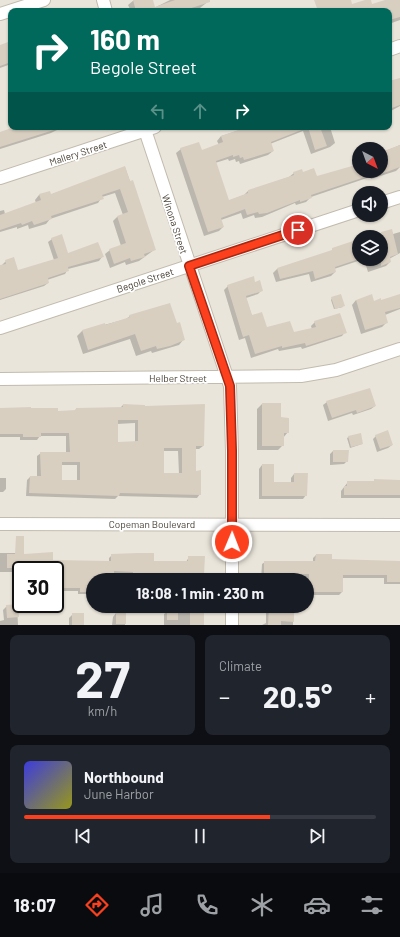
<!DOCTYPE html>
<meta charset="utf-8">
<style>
body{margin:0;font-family:Barlow,sans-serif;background:#20242c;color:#f1f3f6;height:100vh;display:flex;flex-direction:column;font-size:15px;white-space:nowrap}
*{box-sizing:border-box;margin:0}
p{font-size:13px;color:#9ea1a6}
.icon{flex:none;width:22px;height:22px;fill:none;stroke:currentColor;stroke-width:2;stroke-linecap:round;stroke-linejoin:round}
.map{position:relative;height:625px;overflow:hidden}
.side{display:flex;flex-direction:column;gap:10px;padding:10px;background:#0d0f14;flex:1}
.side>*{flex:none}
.top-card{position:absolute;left:8px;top:8px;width:384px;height:122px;border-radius:8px;box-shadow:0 1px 3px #0004;background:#00695c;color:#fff;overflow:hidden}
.needle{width:26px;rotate:139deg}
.buttons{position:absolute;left:352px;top:142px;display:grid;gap:8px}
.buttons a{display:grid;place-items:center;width:36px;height:36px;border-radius:50%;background:#171b24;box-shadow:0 1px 3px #0004;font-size:20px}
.speed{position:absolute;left:12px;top:561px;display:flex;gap:8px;font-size:20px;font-weight:700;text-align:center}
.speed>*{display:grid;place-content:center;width:52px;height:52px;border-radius:50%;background:#171b24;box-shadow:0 1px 3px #0004;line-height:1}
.speed .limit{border:2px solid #111;border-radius:6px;background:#fff;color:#111}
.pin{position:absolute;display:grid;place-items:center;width:34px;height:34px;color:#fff;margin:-17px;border:2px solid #fff;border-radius:50%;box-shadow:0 1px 4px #0007}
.me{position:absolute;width:44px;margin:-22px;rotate:1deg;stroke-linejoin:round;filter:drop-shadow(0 0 3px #0008)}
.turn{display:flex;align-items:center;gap:14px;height:84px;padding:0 16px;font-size:18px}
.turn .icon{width:52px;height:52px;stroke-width:2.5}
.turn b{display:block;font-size:28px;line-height:34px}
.lanes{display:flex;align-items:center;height:38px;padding:0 16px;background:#0003;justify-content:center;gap:20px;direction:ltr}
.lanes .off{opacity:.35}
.big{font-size:30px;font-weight:700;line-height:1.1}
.side .widget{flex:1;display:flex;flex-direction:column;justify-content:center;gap:6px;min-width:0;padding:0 14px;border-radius:8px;background:#20242c}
.side .dial{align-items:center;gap:0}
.dial b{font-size:52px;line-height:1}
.song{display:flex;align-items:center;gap:12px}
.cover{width:48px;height:48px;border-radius:6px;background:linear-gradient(135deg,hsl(240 70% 55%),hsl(60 70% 35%))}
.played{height:4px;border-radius:2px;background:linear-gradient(90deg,#fc3f1d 70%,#363941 70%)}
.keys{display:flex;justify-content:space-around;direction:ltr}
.heat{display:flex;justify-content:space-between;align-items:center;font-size:22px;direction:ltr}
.side .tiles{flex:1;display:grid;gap:10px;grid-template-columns:1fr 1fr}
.widget:last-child{grid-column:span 2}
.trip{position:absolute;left:86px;top:573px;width:228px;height:40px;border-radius:20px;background:#171b24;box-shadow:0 1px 3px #0004;font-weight:700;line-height:40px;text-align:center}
.tabs{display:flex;height:64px;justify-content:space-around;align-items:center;background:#090b0e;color:#9ea1a6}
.tabs .icon{width:28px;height:28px}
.tabs .selected{color:#fc3f1d}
.tabs b{font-size:18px;color:#f1f3f6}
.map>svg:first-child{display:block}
.residential{fill:#eae5da;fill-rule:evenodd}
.shadow{fill:#0003;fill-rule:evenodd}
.building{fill:#d8cfc1;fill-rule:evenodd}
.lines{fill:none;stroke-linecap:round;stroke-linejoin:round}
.street-casing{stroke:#c2bbae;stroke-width:14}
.street{stroke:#fff;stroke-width:12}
.route-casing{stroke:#a42913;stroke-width:10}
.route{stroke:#fc3f1d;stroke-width:7}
.labels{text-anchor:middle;stroke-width:3.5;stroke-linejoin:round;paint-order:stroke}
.street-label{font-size:10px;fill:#4b4439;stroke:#fff}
</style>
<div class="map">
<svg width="400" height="625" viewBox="0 0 400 625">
<rect width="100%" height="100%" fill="#f6f3ec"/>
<path class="residential" d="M0,0H400V625H0ZM11,11H389V127H11ZM359,149H381V171H359ZM359,193H381V215H359ZM359,237H381V259H359ZM21,570H55V604H21ZM93,580H307V606H93Z"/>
<path class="shadow" d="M134,0H152L154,8L170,0H210L200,8L189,11H131L128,5Z
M368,0L371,5L388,0H400V20L389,24V11H333Z
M0,46L11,53V64L0,68Z
M400,79V106L389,112V83Z
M16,127H63L51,133L0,149V133Z
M250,127H330L335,143L330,147L311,154L303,131L270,144L273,151L268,155L240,164L239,161L236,162L235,159L229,161L228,159L215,163L228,201L244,195L248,191L289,177L294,173H302L317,178L359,165V171H381V153L400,145V167L396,171L371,179L370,177L311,197L306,202L296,205L295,203L262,217L255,218L254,215L243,219L241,213L221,220L223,227L219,231L204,236L176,153L181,149L201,151L219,145L217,141L221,136Z
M125,167L154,250L139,261L126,265L125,262L110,268L105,254L110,250L121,246L113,221L117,217L123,215L115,193L102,197L98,203L50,219L46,224L29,229L28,225L17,229V227L0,232V211L4,210L5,214L36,203L35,200L39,195L49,192L50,195Z
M391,230L393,234L400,232V253L389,259L390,262L386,266L368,272L364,259H381V237H370Z
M52,239L67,254L102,257L99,261L68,269L65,274L47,280L48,283L44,286L0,300V276L2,265L6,261L18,271L54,260L48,242Z
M359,241V259H364L334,269L335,272L331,276L311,282L309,274L276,282L273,273L277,269L339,249Z
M255,283L262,290L258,294L246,298L252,316L266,328L294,333L312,329L311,326L315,322L345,332L342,336L302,349L301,347L279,351L278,349L251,358L245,338L239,340L224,290L228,286Z
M400,295V309L385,315L387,322L382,327L361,334L352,305L356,300L381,302Z
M332,298L343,307L334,309L331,300Z
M130,316L176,324L184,339L179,345L152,353L151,351L136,356L130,339L83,354L77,336L82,331L126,319Z
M327,402L375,406L371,409L353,415L352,413L328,421L323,405Z
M262,404L280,418L288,432L283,438V445L278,450H257V409Z
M123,405L203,446L199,449H195V472L200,494L197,498L118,496L115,499L26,496L27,480L30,477H37V456L41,453H66V436H40L37,440H20V437H0V409L74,412L76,409L120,408ZM135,423V443H117V424ZM163,451H178L179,474H163ZM61,465H77V481H61Z
M376,436L392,445L388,448L377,452L373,439Z
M349,437L362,444L350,448L347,438Z
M333,451L347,461L344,464L330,465V454Z
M262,465L273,483H291V478L294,474L306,495L303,499H259V469Z
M0,478H6V489L3,492H0Z
M400,480V498H341V491L348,482Z
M0,553H23V555L52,561L109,562V558L112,555L153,562H186L189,557L203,574L200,577H165V580H131V574H113V580H93V591H90L87,594H78V591H55V570H21V593L12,594V572H0Z
M316,555L331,560L400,562V584H384V578H342V592L339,595H307V580H261L262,564L265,562H313V558Z
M17,605L18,625H0V621L4,620L3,610L7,606Z
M269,608L281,612H293V625H262L266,623V611Z
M168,611L177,613H203V625H164V614Z
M116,613H125V625H112L113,617Z
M73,614L83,625H69V618Z"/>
<path class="building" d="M133,0H153L155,7L175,0H210V2L182,11H136Z
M314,0H351L352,4L365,0H371L372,4L385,0H400V17L389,20V11H318Z
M8,42L11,50V62L0,66V45Z
M400,78V105L389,109V81Z
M14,127H56L57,129L0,147V132Z
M247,127H303L304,129L271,142L274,151L244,160L243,157L240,158L239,155L233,157V155L216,161L229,200L248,193V190L294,175L293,172L302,169L303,172L314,168L317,176L359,164V171H376L377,173L311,195L312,198L300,202V200L267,213L259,214L258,212L247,215L245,209L221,218L224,227L208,232L180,148L199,142L202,150L223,142L221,136Z
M308,127H320L327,146L315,150Z
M400,145V167L381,174V152Z
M125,166L130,181L133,180L156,250L144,254L145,257L131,261L130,258L114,264L109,249L126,243L117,216L128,212L120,189L102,195L104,199L51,216L52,219L34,225L32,221L22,225L21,223L0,230V215L41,200L39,194L50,191L51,194Z
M392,229L398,254L390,257L391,262L381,266V232Z
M62,234L68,253L98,242L104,257L68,267L69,271L48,278L49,283L0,299V265L6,264L5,260L14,257L18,270L58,258L51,238Z
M359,239V259L335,267L336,272L315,279L313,271L280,279L277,268L332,250V248Z
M254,276L255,282L260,280L263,291L246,296L252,315L262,312L267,327L290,321L294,332L316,327L314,321L340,313L347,333L306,346L305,343L282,348V346L255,354L249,335L243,337L227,285Z
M341,294L345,306L335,309L331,297Z
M372,294L374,301L381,298V300L400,294V308L385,312L388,323L365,330L356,300Z
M170,303L177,323L180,322L185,340L170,346L157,349L156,346L141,351L135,334L88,350L82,330L105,323V325L130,317L129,315Z
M370,388L376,406L357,413L356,410L332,418L326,401Z
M262,403H281V417L289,418V433H284V446H262Z
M123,404L145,405V406L205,404L204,446H196V471L201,470V495L120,493L119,496L29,493L30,476H41L40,452H70L69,433H41V437H23V434H0V408L31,407V408H58V411L76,410V408L123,407ZM118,420H138V441L118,442ZM164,448H182V473H164ZM62,462H80V480H62Z
M388,430L393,445L380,449L375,435Z
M361,433L363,444L351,447L348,436Z
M333,450H349L348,462H333Z
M262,464H274V482H294V473H308L307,496H262Z
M374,479L400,480V495H344V486H347V481H374Z
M16,536H24V554L53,552V560L111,561V554L137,553H154V561H188V556H205L204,575L166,574V580H133V572L114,571V580H91V592H80V588H55V570H14V568H7V554H15Z
M316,554H332V559L400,561V582H387V575H343V592H309V574H264V561H315Z
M18,604L19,617L7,618L6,605Z
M269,607H282V611H294V622L281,621V625H268Z
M167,610H178V620H167Z
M116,612H126V624H116Z
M190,612H204V625H190Z
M72,613H84V625H72Z"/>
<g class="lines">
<defs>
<path id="street" d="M103,0L106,11
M0,14L44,0
M389,50L400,46
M144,127L230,386L232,451V580
M0,178L155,127
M381,203L400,197
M0,328L359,210
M0,379L301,376L336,370L400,349
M0,524L400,525
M232,625V606"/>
</defs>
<use href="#street" class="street-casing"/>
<use href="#street" class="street"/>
</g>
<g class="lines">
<defs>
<path id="route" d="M232,542V451L230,386L189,266L298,230"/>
</defs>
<use href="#route" class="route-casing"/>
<use href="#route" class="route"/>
</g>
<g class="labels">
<g class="street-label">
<text transform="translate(78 153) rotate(-18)" y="4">Mallery Street</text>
<text transform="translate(175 224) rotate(72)" y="4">Winona Street</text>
<text transform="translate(145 280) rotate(-18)" y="4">Begole Street</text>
<text x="178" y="382">Helber Street</text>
<text x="152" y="528">Copeman Boulevard</text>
</g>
</g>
</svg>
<div class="buttons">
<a><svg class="needle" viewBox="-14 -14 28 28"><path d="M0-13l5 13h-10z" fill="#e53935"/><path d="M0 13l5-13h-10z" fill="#9ea1a6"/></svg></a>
<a><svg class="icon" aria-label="sound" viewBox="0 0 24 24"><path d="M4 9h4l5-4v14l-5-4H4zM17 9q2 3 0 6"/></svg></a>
<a><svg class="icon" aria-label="layers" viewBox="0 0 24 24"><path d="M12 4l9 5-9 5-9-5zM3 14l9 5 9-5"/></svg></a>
</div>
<div class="speed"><div class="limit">30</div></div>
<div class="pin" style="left:298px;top:230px;background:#d93025"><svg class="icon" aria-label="arrive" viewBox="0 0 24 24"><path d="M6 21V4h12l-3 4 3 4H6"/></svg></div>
<svg class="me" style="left:232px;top:542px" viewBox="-20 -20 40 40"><circle r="17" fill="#fc3f1d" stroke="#fff" stroke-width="3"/><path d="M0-11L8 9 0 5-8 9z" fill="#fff"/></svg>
<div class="trip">18:08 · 1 min · 230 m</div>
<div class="top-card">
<div class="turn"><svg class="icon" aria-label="right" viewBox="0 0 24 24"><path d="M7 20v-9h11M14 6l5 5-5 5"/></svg><div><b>160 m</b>Begole Street</div></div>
<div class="lanes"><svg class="icon off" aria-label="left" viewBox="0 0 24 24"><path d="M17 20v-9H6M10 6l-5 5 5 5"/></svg><svg class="icon off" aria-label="ahead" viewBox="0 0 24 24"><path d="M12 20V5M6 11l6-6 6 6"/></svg><svg class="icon" aria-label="right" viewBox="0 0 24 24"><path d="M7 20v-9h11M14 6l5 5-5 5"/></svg></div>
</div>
</div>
<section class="side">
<div class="tiles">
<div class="widget dial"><b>27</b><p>km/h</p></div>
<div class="widget"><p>Climate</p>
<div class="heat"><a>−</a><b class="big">20.5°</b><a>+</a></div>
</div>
<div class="widget">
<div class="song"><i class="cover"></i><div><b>Northbound</b><p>June Harbor</p></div></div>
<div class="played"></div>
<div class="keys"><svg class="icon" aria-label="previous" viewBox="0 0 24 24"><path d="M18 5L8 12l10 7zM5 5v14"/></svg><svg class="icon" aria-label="pause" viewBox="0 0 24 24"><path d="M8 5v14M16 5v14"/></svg><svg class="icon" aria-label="next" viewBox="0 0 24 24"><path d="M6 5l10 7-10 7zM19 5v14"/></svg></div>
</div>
</div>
</section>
<nav class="tabs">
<b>18:07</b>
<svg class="icon selected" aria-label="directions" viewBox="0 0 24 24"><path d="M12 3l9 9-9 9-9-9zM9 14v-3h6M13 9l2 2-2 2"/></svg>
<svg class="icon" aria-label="music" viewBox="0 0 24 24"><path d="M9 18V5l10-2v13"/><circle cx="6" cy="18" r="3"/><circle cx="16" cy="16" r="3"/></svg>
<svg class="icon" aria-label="phone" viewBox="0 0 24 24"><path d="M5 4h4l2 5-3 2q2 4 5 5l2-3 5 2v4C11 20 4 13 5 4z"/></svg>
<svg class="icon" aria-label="climate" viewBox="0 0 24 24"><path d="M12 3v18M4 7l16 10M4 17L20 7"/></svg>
<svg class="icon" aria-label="car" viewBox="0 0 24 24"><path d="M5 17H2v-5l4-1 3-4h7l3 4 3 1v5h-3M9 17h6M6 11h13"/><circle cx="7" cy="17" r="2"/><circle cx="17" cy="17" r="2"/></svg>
<svg class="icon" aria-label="filters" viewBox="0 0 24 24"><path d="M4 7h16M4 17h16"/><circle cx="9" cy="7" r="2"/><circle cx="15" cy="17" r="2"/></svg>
</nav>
